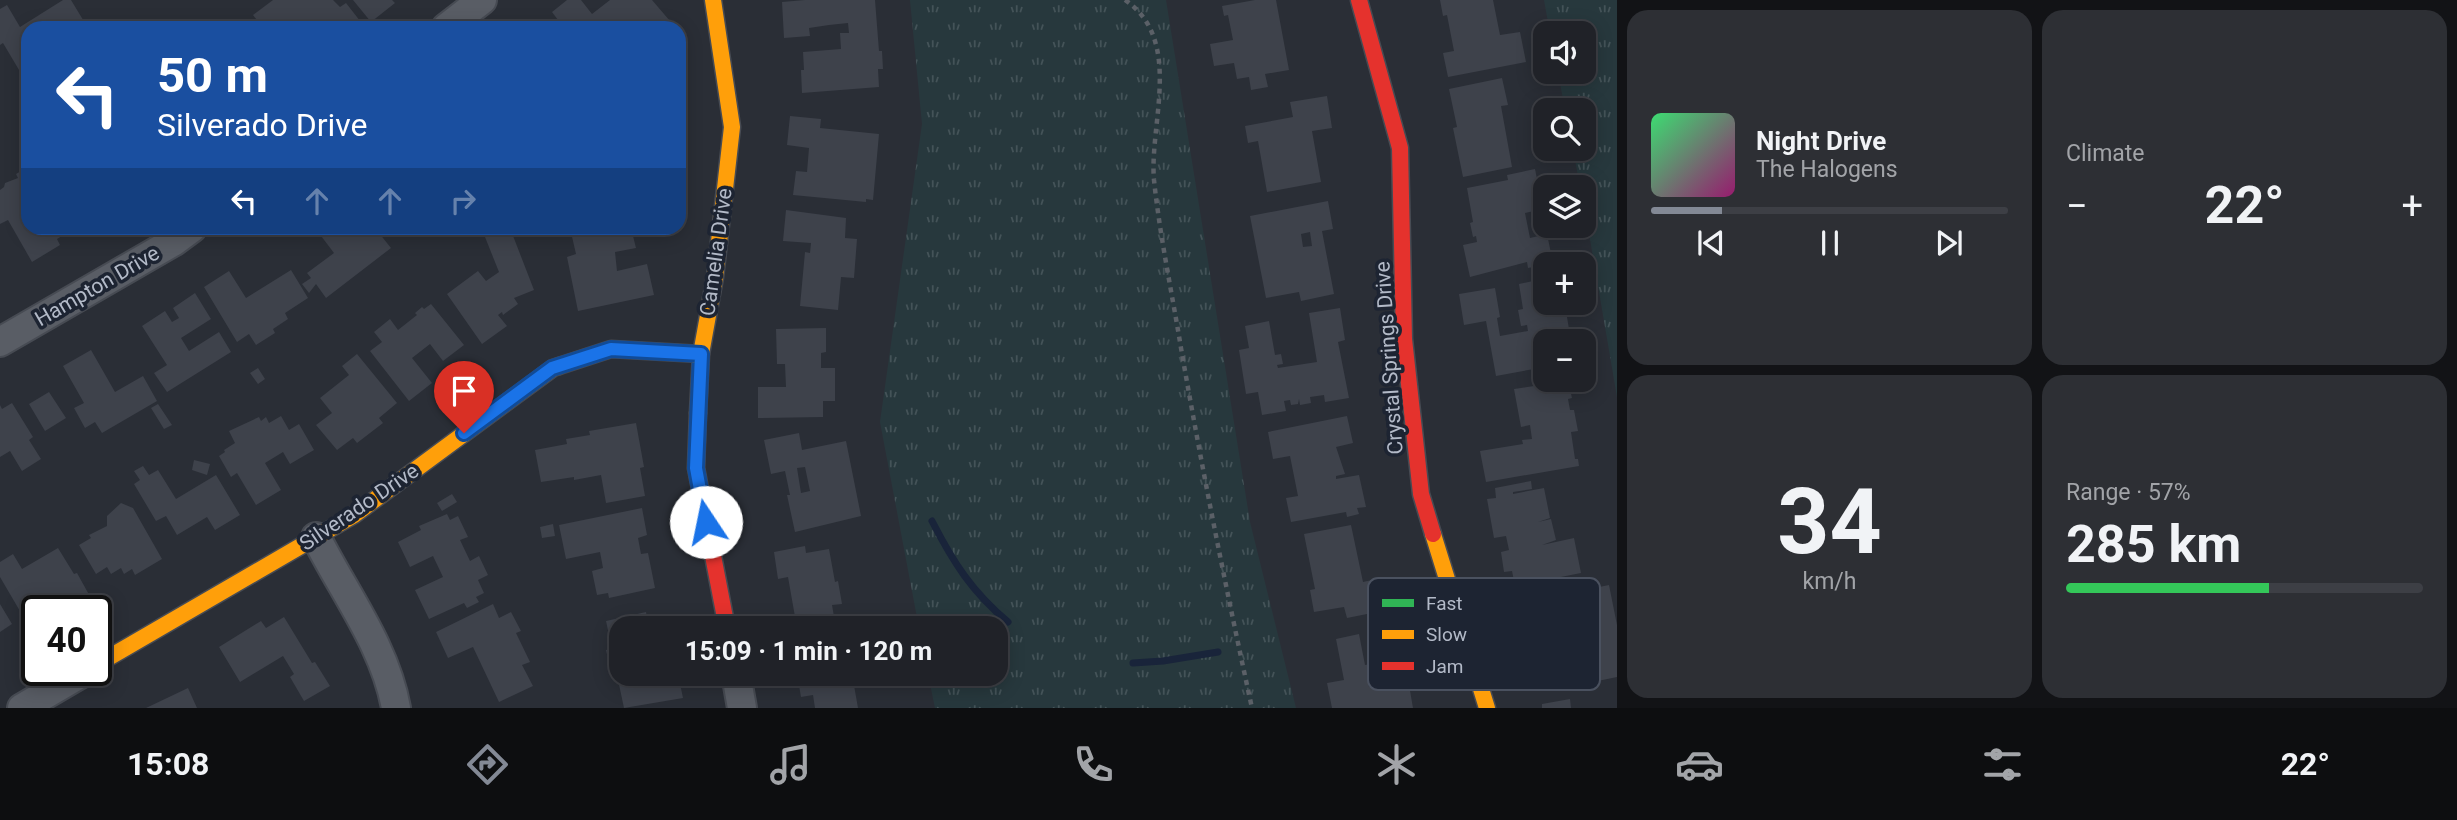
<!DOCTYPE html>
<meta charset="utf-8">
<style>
body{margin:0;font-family:Roboto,sans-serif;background:#2d2f34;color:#f1f3f6;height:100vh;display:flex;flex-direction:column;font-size:26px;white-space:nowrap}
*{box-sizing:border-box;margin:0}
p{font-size:23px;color:#a2a4a8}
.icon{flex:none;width:38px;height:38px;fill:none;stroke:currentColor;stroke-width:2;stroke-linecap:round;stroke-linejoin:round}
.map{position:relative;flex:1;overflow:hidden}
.side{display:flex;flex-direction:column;gap:10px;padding:10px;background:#121316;width:840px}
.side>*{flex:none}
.hud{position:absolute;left:21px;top:21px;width:665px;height:214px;border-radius:21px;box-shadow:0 4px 18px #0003,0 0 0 2px #3d3f45;background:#1a4fa0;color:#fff;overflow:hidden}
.tools{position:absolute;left:1533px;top:21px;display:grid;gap:14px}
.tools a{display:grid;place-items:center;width:63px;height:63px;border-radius:14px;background:#202228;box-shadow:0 4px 18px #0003,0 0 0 2px #3d3f45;font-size:35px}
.speed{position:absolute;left:21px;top:595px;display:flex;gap:14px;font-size:35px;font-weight:700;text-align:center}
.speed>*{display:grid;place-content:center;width:91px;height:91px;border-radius:50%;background:#202228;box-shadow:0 4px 18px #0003,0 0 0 2px #3d3f45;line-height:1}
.speed .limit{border:4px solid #111;border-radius:10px;background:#fff;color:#111}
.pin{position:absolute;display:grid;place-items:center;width:60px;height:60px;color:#fff;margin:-72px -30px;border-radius:50% 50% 50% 0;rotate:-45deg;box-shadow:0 0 7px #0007}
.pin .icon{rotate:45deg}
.me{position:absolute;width:77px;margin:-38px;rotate:349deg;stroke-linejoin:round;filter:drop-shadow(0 0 5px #0008)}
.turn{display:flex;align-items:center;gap:24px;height:147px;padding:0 21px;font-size:32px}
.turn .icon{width:91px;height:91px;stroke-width:2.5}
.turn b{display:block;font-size:49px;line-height:60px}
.lanes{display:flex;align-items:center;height:66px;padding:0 21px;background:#0003;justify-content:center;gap:35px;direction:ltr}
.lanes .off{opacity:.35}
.big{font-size:52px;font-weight:700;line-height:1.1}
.side .widget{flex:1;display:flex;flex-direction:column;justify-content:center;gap:10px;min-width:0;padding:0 24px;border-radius:21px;background:#2d2f34}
.side .dial{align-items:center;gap:0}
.dial b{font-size:91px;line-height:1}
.song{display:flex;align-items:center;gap:21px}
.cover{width:84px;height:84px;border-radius:10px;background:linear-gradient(135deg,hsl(140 70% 55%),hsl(320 70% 35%))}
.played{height:7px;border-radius:4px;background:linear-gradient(90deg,#838995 20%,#3d3f45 20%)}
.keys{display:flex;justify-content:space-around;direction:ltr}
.heat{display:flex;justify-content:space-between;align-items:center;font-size:38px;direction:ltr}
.charge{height:10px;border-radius:5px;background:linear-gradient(90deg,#34c759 57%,#3d3f45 0)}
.side .tiles{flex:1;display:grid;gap:10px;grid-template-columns:repeat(2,1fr)}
.trip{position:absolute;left:609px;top:616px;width:399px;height:70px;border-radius:21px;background:#202228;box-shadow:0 4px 18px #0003,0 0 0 2px #3d3f45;font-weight:700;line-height:70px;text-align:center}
.menu{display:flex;height:112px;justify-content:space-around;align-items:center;background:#0d0e10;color:#a2a4a8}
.menu .icon{width:49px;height:49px}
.menu .current{color:#838995}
.menu b{font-size:32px;color:#f1f3f6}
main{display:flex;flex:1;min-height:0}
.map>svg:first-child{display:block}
.grass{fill:url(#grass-tufts)}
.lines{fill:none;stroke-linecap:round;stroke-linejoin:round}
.stream{stroke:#19243a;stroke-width:7}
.building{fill:#3e424b;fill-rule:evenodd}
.street-casing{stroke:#474b53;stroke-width:32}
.fast-casing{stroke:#474b53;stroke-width:19}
.slow-casing{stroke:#474b53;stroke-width:19}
.jam-casing{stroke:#474b53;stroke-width:19}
.path{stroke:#5b6067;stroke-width:4.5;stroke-dasharray:5 5;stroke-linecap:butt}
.street{stroke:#595d65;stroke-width:28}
.fast{stroke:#30b455;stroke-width:16}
.slow{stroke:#ff9f0a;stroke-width:16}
.jam{stroke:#e5322d;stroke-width:16}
.route-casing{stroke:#114b97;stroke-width:18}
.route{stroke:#1a73e8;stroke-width:12}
.labels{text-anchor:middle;stroke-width:7;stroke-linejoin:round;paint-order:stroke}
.street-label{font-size:21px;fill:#b3bac8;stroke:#1d2432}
.key{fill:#1d2432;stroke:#4a515f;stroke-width:2}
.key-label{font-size:19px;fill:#b3bac8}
</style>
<main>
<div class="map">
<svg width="1617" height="708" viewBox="0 0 1617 708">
<defs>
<pattern id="grass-tufts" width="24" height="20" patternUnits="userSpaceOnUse" patternTransform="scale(1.75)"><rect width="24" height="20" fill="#27383d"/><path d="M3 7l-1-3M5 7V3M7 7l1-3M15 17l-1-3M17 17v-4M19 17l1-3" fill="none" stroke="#445358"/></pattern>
</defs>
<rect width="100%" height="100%" fill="#2a2e36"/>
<path class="grass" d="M910,0H1166L1250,522L1296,708H935L928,674H996V628H919L880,422L922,124Z
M1544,0H1617V397L1584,204V187H1580L1573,149H1584V110H1565L1558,72H1584V33H1550Z"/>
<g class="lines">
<path class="stream" d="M932,521C953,562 972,592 1008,622
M1133,663L1163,661L1218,652"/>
</g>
<path class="building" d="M63,0H71L88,28H28V72L22,75L3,43L0,45V9L7,5L20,27Z
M273,0H333L340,7L346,3L364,26L263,28L253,15Z
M353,0H392L395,3L371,22Z
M567,0H581L592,14L610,0H652L670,21L661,28H646L643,24L638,28H564L552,12Z
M805,0H875L879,51H882L883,69H878L879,87L802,93L801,70H804L803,52L841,49L840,33H849L848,23L829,25L809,28L810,36L784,38L782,2Z
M1255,0H1276L1289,70L1265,74L1268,87L1251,90L1249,77L1237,79L1234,63L1214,66L1210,44L1233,40L1228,15L1224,16L1222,6Z
M1440,0H1493L1500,35L1520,32L1526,62L1448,77L1443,53L1454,51L1447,15L1443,16Z
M1502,78L1508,105L1501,106L1512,167L1463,177L1453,128L1457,127L1449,89Z
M1327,96L1332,128L1312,131L1321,182L1267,192L1258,141L1248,143L1245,126L1293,117L1290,102Z
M790,116L821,119L820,128L879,134L873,200L866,199V202L793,195L796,171L807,172L809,148L787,145Z
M28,167V228H61L65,234L57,239L60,245L32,262L8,220L0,224V190L4,187L5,183L18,178L16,174Z
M1535,169L1543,209L1525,213L1530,238L1547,234L1553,263L1528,268L1527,262L1470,277L1463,245L1477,242L1476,236L1473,237L1470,223L1473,222L1467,188L1508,180L1507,175Z
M1328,201L1333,229L1322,231L1334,294L1301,301L1299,292L1266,298L1250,216ZM1310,232L1312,246L1303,247L1301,234Z
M786,210L846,218L845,238L857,239L854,278L841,277L838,310L800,306L805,252L810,253L811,243L783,241Z
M315,228H354L356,230L359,228H375L391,248L326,298L316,284L309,293L302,284L311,278L307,273L334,253Z
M510,228L534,290L514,298L518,304L503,315L502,312L498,315L507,326L482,344L447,294L478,271L486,281L499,272L485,237Z
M570,228H631L636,248L615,252L617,271L647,264L654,295L578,311L567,257L576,254Z
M291,270L308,298L285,313L288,319L273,329L275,333L256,345L249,334L237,342L204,287L229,271L246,298Z
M1542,279L1548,315L1566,311L1571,341H1545V367L1496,376L1486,321L1464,325L1459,294L1495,288L1500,317L1497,318L1500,336L1528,331L1527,325L1521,326L1518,310L1523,309L1519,284Z
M195,293L211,319L181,338L189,351L219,332L231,352L167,392L154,373L167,365L142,326L165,311L172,322L179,318L173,308Z
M431,304L464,345L443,361L430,344L412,358L432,383L409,401L370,351L382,342L374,332L390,319L398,330L417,315L415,313L422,307L424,309Z
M1340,308L1345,340L1338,342L1349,398L1325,402L1324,395L1310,397L1311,403L1300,405L1299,399L1298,404L1291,405L1290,400L1284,401L1286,411L1262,415L1258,392L1246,394L1239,350L1249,348L1245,326L1269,321L1275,355L1281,354L1283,364L1277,365L1278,368L1317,362L1309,313Z
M826,328V352L821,353V368H835V401H823V417L758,418V387H786L785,364H777L776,329Z
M91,350L115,392L143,376L157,401L102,433L95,422L85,428L74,408L84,403L63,366Z
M357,354L397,403L379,418L383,423L357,443L353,438L337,450L316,425L332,413L320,398L349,375L342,366Z
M258,368L265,379L258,384L250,373Z
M1568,381L1572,398L1568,399L1570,410H1574L1578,431L1571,432L1575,459H1578L1579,466L1486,482L1480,451L1523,444L1522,440L1532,439L1530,425L1521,427L1514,389Z
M49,392L66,418L45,431L29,404Z
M12,403L33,437L29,440L41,459L22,471L10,451L0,457V405L2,409Z
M158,404L172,425L164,429L151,408Z
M281,416L289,430L299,424L314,450L290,464L283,452L265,463L281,490L256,505L237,473L231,477L219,456L225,452L224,450L235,443L229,431L259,417L261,421L266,417L269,423Z
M1347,416L1353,443L1336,447L1345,474L1336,476V479L1359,475L1366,507L1357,508L1359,514L1347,517L1346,512L1291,522L1286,498L1298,496L1290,456L1273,459L1268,432Z
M636,423L644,467L640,468L645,496L606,503L601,475L574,480V477L541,482L535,450L567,444L566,439L590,435L589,431Z
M799,433L802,450L846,441L861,516L795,532L787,495H790L785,471L771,474L764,440ZM805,467L810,491L801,493L797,468Z
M194,460L210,464L207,475L192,470Z
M143,466L149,475L158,470L176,499L216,475L240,515L215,530L207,517L177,535L166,516L156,521L134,484L140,480L134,471Z
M1531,481L1532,489L1513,492V494L1544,488L1550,518L1538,522L1551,519L1556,540L1542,545L1574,538L1581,573L1515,586L1512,571L1504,572L1501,552L1509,550L1506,536L1494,538L1487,499L1496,498L1495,488Z
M452,494L457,502L442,511L437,503Z
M121,503L133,508L162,559L135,575L132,569L124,574L121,568L111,574L107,567L96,574L79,545L91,538L89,535L107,526V516Z
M642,508L647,535L638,538L641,554L648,553L655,588L609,598L608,593L597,595L592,571L603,568L600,552L566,559L559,525Z
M447,514L450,520L458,516L468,537L460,540L470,561L479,556L488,575L478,580L484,593L476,597L479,602L467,608L464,603L429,619L415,590L443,577L433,556L410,567L398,542L421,530L419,526Z
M553,524L555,536L542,538L540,527Z
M1351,525L1363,582L1386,577L1392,609L1347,618L1344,607L1314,612L1310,590L1315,589L1304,534Z
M805,546L806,553L829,549L835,582L838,581L842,604L832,605L836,628H797L788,577L778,579L774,552Z
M58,548L74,574L77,573L92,600L74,611H67L59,597L24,618L0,577V562L13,554L22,569Z
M1609,585L1617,625V677L1559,689L1556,674H1553L1550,662L1554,661L1552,649L1544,650L1542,638L1529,641L1521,603ZM1580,617L1583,631L1569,633L1567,619Z
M0,604L12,624L0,632Z
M493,604L499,618L511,612L521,631L516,633L530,662L522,665L533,686L499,702L473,647L448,658L436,632Z
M646,612L649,628H621V674H678L683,698L624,708L617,675L612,676L606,650L612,649L606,621Z
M284,617L312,663L315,662L330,686L304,701L290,677L294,674L283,656L240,682L219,647L261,621L266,628Z
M1359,634L1365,665L1371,664L1373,678L1368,680L1369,687L1408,679L1413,708H1332L1327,683L1344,680L1336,639Z
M797,674H852L858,708H815L813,695L801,697Z
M188,688L197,708H146Z
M1570,699L1571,708H1542V704Z"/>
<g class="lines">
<defs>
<path id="street" d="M446,28L482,0
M0,342L173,242L192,228
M316,537C344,593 385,646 396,708
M736,674L742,708
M22,708L87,670"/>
<path id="fast" d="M559,366L611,349L701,354"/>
<path id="slow" d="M698,413L701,354L715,277L732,127L713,0
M1433,534L1487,708
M96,665L354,515L553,368L559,366"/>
<path id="jam" d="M1359,0L1400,148L1404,339L1421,494L1433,534
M698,413L696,468L727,628"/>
</defs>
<use href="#street" class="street-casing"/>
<use href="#fast" class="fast-casing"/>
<use href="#slow" class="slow-casing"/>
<use href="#jam" class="jam-casing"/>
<path class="path" d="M1125,0C1184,40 1149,124 1154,180C1160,237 1172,293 1181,348C1202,469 1226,589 1252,708"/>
<use href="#street" class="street"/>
<use href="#fast" class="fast"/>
<use href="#slow" class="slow"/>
<use href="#jam" class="jam"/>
</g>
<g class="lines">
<defs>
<path id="route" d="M464,433L552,368L611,349L701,354L696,468L706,522"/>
</defs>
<use href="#route" class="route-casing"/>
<use href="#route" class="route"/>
</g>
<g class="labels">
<g class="street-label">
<text transform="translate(716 252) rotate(-82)" y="7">Camelia Drive</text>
<text transform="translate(97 286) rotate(-30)" y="7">Hampton Drive</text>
<text transform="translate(1389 358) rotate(-94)" y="7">Crystal Springs Drive</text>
<text transform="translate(359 507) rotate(-34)" y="7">Silverado Drive</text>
</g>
</g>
<rect x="1368" y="578" width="232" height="112" rx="10" class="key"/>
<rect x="1382" y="599" width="32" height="8" fill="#30b455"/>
<rect x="1382" y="630" width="32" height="9" fill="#ff9f0a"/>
<rect x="1382" y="662" width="32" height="8" fill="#e5322d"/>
<g class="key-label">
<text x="1426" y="610">Fast</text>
<text x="1426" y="641">Slow</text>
<text x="1426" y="673">Jam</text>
</g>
</svg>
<div class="tools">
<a><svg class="icon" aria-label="sound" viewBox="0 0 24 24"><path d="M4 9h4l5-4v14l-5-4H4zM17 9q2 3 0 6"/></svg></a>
<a><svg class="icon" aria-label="search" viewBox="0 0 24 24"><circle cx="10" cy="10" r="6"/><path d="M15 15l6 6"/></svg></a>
<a><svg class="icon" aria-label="layers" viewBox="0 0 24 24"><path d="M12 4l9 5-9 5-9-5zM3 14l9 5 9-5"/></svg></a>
<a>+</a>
<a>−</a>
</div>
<div class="speed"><div class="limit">40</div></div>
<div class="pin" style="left:464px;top:433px;background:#d93025"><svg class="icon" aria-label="arrive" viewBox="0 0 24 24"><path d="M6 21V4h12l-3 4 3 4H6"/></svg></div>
<svg class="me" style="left:706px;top:522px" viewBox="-20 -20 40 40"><circle r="19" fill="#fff"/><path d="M0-13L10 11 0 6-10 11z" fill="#1a73e8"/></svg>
<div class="trip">15:09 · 1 min · 120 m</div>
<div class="hud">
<div class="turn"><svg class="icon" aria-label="left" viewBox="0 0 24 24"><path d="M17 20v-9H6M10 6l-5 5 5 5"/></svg><div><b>50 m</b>Silverado Drive</div></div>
<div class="lanes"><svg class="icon" aria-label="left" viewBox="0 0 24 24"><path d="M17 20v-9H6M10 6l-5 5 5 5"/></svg><svg class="icon off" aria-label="ahead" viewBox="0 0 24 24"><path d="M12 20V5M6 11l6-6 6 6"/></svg><svg class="icon off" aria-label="ahead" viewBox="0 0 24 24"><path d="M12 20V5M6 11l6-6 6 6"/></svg><svg class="icon off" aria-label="right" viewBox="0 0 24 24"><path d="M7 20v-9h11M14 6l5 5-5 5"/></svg></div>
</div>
</div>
<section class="side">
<div class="tiles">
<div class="widget">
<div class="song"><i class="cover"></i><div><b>Night Drive</b><p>The Halogens</p></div></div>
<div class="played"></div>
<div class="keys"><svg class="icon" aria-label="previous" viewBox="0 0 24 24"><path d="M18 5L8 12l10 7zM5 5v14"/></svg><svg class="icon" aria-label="pause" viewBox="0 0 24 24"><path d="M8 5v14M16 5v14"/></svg><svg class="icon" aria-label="next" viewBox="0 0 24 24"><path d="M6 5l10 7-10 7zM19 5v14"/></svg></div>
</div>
<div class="widget"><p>Climate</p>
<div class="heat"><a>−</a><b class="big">22°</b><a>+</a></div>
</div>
<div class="widget dial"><b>34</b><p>km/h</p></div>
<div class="widget"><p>Range · 57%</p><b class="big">285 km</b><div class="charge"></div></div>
</div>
</section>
</main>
<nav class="menu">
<b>15:08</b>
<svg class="icon current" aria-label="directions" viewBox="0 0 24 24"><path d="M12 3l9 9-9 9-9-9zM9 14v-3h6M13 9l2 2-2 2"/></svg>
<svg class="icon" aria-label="music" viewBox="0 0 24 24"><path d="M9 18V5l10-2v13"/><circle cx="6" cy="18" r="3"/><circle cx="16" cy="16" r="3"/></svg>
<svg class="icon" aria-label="phone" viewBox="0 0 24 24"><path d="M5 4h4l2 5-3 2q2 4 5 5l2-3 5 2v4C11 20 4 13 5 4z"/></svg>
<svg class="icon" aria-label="climate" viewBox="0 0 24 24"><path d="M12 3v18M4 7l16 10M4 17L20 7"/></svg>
<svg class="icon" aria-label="car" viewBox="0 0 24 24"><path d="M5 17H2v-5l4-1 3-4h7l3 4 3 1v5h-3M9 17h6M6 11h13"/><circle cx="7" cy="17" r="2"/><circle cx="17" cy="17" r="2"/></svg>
<svg class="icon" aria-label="filters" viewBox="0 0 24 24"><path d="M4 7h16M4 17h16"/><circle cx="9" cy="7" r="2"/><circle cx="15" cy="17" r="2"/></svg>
<b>22°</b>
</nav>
